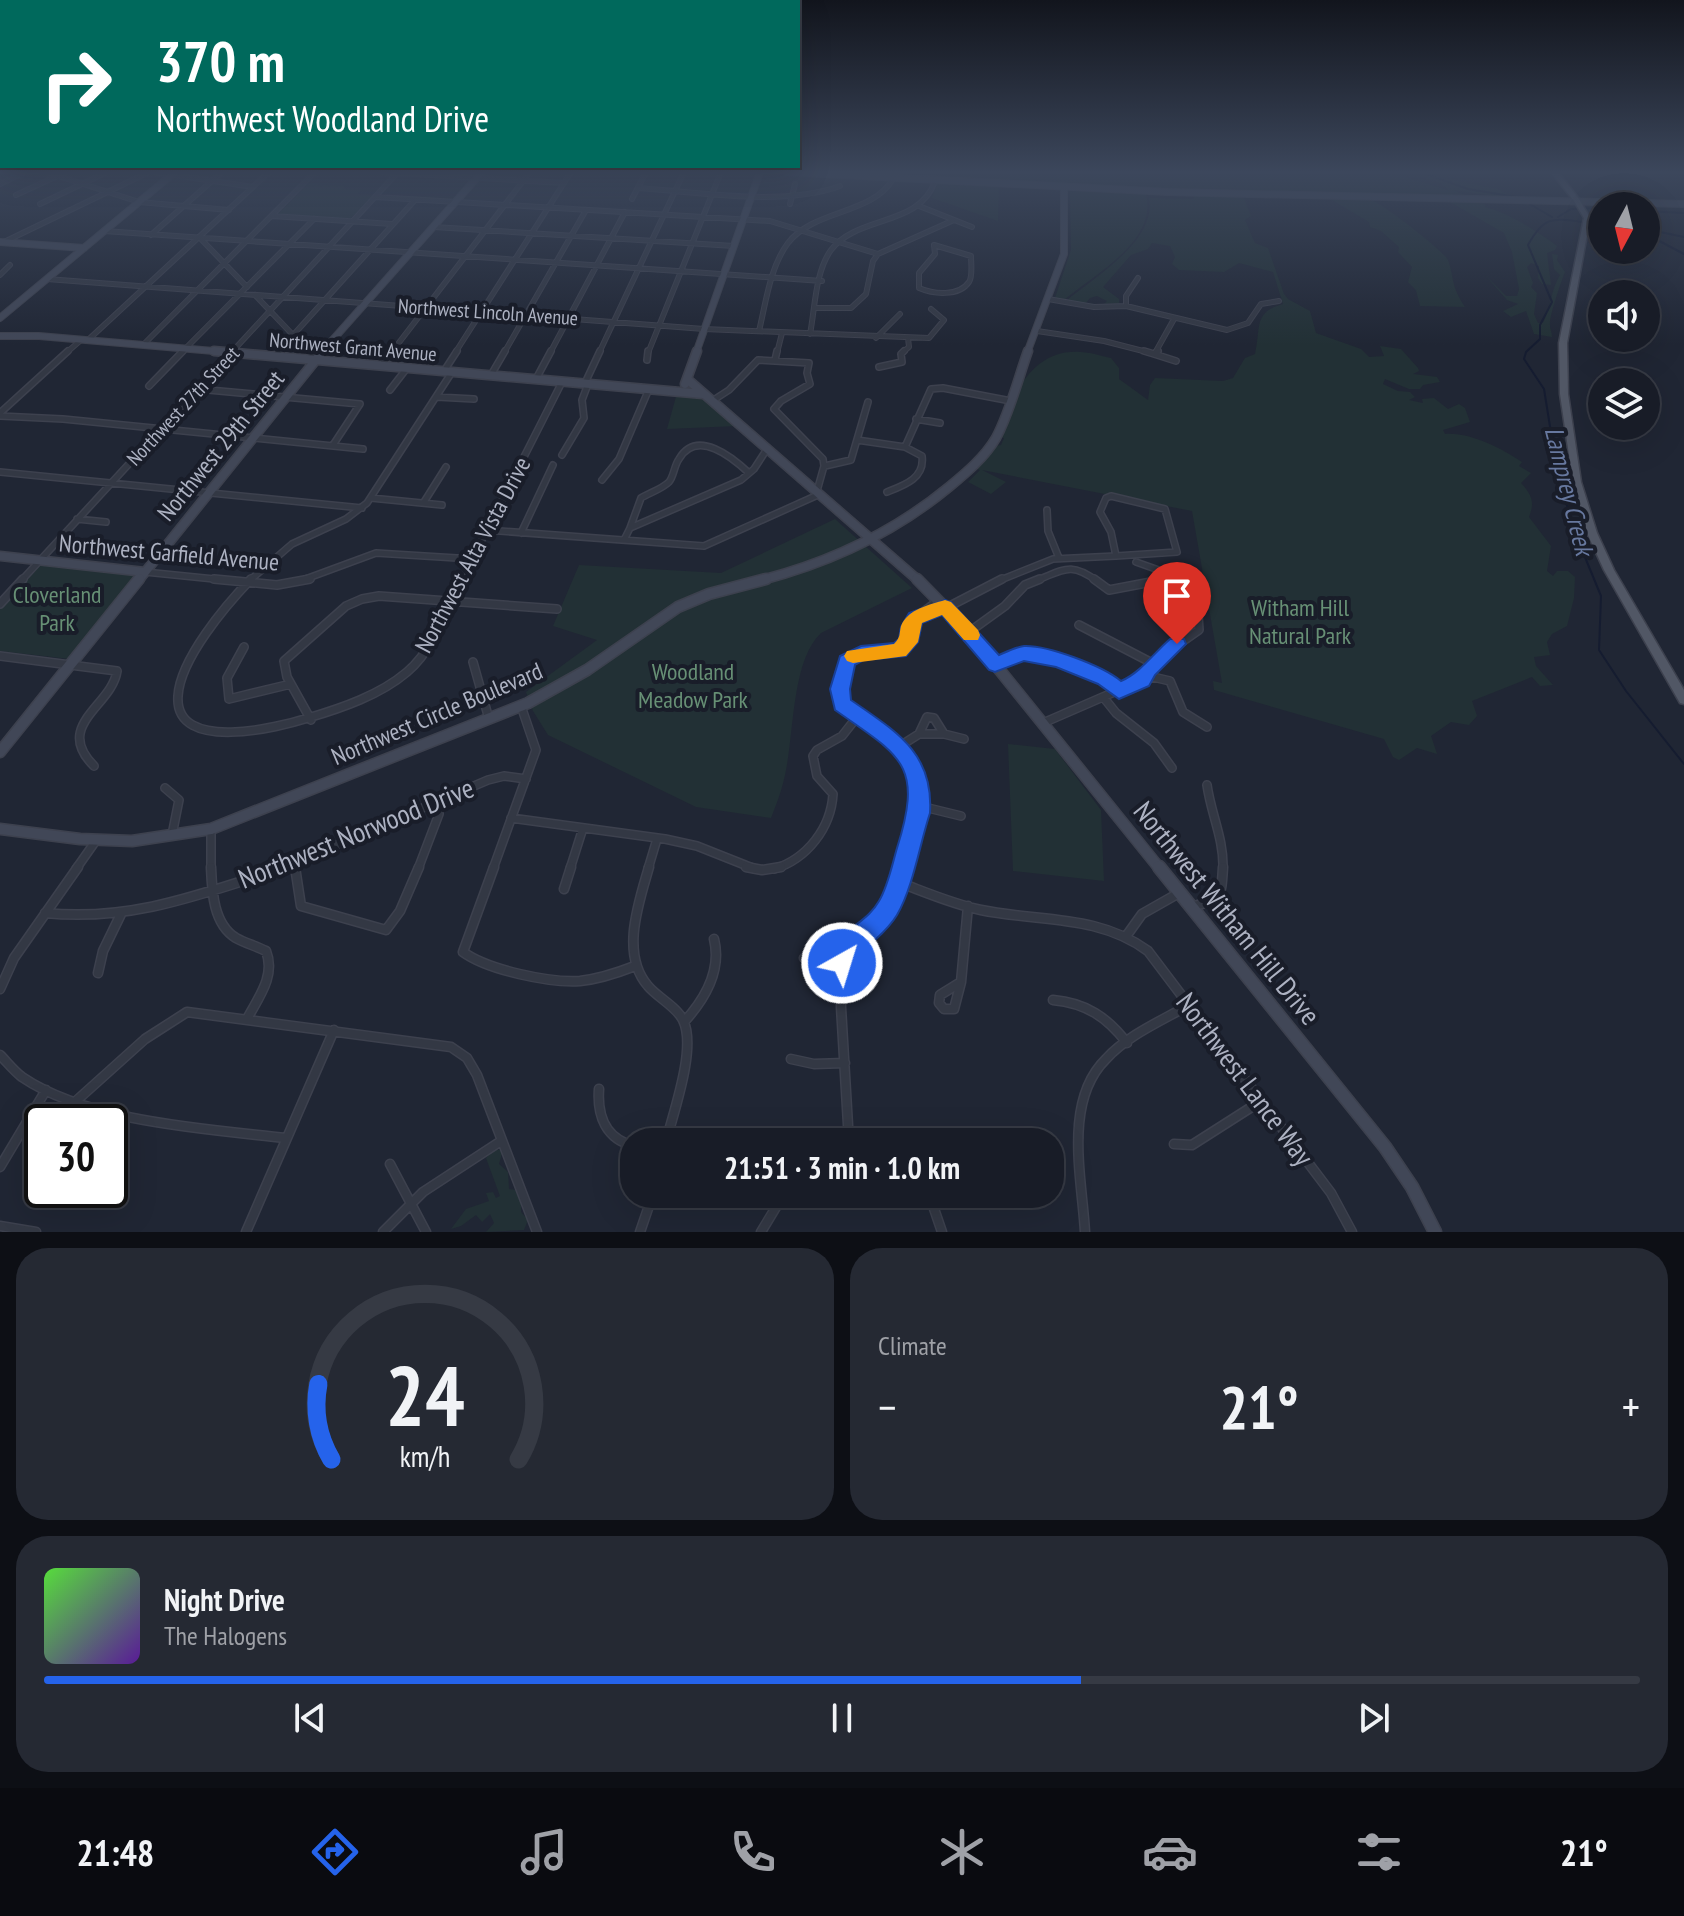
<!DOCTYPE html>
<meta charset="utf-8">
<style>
body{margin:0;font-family:"PT Sans Narrow",sans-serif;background:#252933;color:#f1f3f6;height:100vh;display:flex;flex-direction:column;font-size:30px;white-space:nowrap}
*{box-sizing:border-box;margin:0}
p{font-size:26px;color:#9fa1a7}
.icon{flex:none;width:44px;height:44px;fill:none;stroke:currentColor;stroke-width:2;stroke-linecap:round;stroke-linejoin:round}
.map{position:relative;height:1232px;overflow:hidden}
.details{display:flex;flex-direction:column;gap:16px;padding:16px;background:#0d0f15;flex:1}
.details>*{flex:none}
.top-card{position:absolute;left:0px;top:0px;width:800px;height:168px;box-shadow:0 8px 32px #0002,0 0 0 2px #363a44;background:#00695c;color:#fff;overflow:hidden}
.needle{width:52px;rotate:187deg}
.buttons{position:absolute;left:1588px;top:192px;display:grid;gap:16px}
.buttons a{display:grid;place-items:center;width:72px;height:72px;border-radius:50%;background:#181c27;box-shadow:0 8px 32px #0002,0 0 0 2px #363a44;font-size:40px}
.speed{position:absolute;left:24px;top:1104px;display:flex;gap:16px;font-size:40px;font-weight:700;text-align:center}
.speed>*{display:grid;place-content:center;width:104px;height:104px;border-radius:50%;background:#181c27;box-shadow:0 8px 32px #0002,0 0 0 2px #363a44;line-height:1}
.speed .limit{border:4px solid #111;border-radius:12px;background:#fff;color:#111}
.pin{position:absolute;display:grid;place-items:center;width:68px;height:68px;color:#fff;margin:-82px -34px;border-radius:50% 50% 50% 0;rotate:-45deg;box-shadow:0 0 8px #0007}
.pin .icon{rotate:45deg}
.me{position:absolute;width:88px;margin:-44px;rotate:39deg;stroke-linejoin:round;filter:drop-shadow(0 0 6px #0008)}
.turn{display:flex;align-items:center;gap:28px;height:168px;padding:0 24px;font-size:36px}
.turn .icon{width:104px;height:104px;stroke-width:2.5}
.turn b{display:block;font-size:56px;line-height:68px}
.big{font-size:60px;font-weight:600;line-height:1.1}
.details .card{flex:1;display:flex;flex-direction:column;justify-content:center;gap:12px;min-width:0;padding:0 28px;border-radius:32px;background:#252933}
.details .dial{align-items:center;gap:0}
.dial svg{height:208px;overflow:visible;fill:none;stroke:#363a44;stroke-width:7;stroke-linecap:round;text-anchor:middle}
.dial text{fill:#f1f3f6;stroke:none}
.song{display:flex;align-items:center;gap:24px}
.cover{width:96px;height:96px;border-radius:12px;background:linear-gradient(135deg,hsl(110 70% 55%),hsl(270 70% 35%))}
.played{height:8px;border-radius:4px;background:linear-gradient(90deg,#2563eb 65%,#363a44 65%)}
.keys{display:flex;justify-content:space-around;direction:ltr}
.heat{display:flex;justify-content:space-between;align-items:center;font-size:44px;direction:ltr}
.details .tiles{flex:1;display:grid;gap:16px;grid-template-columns:1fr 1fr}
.card:last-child{grid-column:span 2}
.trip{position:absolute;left:620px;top:1128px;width:444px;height:80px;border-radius:32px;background:#181c27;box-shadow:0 8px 32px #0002,0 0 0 2px #363a44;font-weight:600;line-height:80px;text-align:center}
.dock{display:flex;height:128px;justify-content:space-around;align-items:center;background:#0a0b10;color:#9fa1a7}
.dock .icon{width:56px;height:56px}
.dock .active{color:#2563eb}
.dock b{font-size:36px;color:#f1f3f6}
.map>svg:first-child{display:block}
.green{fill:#223035}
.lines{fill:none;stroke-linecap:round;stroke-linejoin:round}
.stream{stroke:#151c30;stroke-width:2}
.street-far3-casing{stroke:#3d414e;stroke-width:6}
.street-far2-casing{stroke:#3d414e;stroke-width:8}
.street-far1-casing{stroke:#3d414e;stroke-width:10}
.street-casing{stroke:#3d414e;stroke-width:11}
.secondary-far3-casing{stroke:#3d414e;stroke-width:8}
.secondary-far2-casing{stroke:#3d414e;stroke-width:11}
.secondary-far1-casing{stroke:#3d414e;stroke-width:13}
.secondary-casing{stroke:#3d414e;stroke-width:15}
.primary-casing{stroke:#3d414e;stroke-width:3}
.street-far3{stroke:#333844;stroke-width:4}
.street-far2{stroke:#333844;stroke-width:5}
.street-far1{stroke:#333844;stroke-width:7}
.street{stroke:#333844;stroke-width:8}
.secondary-far3{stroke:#414757;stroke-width:6}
.secondary-far2{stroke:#414757;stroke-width:8}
.secondary-far1{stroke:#414757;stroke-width:10}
.secondary{stroke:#414757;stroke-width:12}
.primary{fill:#515765;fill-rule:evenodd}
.route{fill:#2563eb;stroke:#184099;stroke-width:2}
.slow{fill:#f59e0b}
.labels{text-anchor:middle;stroke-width:8;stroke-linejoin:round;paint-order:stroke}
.far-street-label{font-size:20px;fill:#adb2c2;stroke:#191d29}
.street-label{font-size:24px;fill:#adb2c2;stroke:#191d29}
.park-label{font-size:24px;fill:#679075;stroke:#191d29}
.water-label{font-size:26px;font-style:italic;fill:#67789f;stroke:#191d29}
.near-street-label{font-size:28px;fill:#adb2c2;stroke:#191d29}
</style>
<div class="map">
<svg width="1684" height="1232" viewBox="0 0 1684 1232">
<rect width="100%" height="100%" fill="#202634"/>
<path class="green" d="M917,172H1390L1450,191L1440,183L1406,172H1449L1451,175L1439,174L1437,177L1498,189L1509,195L1498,193L1503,197L1452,190L1473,198L1188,191L916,179Z
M938,182L999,185L998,221L932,198Z
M308,184L345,186L343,189L361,190L358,194L374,195L350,219L278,214Z
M1070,191L1146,194C1158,241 1095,274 1064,300L1055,298L1071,250Z
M1196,195L1244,198L1251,216L1245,220L1255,243L1268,248L1284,294L1288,299L1310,311L1316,333L1361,349L1369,357L1384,356L1380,346L1401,349L1418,368L1419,371L1413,374L1437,377L1440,382L1423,385L1420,389H1409L1385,379L1383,384L1398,391L1410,392L1415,397L1409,400L1423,403L1422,399L1434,398L1448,409L1459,404L1465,408L1470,422L1443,430L1445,434C1470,432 1501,448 1522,462L1519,466L1531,473L1521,483C1532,495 1535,502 1529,517L1551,546L1547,571L1553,576L1557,571H1568L1575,577L1574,598L1567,626L1552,634L1547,642L1550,655L1534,657L1536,666L1553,685L1540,686L1532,677L1472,701L1477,716L1469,725L1451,722L1431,736L1437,754L1417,748L1399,760L1393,757L1384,739L1214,690L1213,681L1222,683L1192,511L982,470L1006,482L991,494L968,482L980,470L973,468L990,447L1001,445L1004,438L997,436C1012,398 1030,349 1080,352C1090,352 1101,356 1111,358L1119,368V379L1148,400L1150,385L1155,378L1223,381L1233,378L1245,358L1255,354C1261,328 1253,312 1283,304L1273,272L1239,263L1224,272L1179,270L1172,264L1175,257L1170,246L1152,243L1148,249L1131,255L1103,287L1119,299V303L1104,304L1107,301L1097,296L1090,298L1086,303L1066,301C1094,277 1157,241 1149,198L1193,199Z
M1334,198C1346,199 1360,197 1371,200C1381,202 1445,252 1448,260C1455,280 1450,284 1465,307L1420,306L1416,290L1408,282L1412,267L1398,252L1399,247L1381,231L1370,227L1369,222L1332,200Z
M1470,201L1485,204V207C1510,214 1536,230 1557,246L1555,250L1547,253L1551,285L1542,284L1538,278L1539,266L1531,263L1527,267L1533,283L1531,287L1537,293L1534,314L1538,323H1543C1551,307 1551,289 1560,275L1554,269L1552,254L1558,255L1557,260L1565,272C1561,282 1549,317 1550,325C1550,330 1552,333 1552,337L1534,334L1526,311L1511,317L1503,311L1518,304L1507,300L1485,275L1506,296H1517L1519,289L1512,252L1504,233L1450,202Z
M677,393L700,395L738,426L667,429Z
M835,519L912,588L821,633C792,660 794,732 786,770C783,787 777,803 771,818L696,807L548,735L533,711L526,692L597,640L553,626L579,565L721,573Z
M41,565L138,575L70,659L0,651V609Z
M1008,744L1055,749L1101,810L1104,881L1013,871Z
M493,1150H503L499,1164L508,1172L509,1189L516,1190L521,1197V1212L528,1220L524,1230L486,1232L494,1223L490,1214L482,1222L476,1215L461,1226L451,1229L466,1209L489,1201L486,1193L493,1192L496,1198L500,1196L486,1158Z"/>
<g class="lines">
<path class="stream" d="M1420,172L1468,189L1516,197
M1528,203L1552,217
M1646,211L1684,213
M1558,217L1571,209L1602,208
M1583,222C1552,218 1544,216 1528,245L1552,302L1540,325V339L1526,352L1524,359L1544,389L1556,464L1573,528L1601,596L1599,650L1626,691L1684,764
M1590,222L1602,223
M1646,229L1684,237
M1646,234L1684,254"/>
<defs>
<path id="street-far3" d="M46,172L139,202L229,210
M154,172L253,187
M381,172L564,183
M0,184L25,172
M638,188C699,192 783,207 840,186
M16,195L66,172
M375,197L770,221L878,254
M632,199L646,172
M40,204L107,172
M790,204L795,184
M919,206L972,227
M272,216L392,224
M434,227L734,246
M104,231L822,281
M151,235L222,172
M200,238L247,287
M4,242L149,172
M934,245L971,256C971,264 973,276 969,282C959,297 933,294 919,288V273L935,254Z
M0,275L10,265
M47,279L704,329L929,338L944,320L931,309
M255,295L310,353
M1048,299L1094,307L1126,306L1227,330L1248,323L1261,304L1279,301
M1126,306V296L1138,278
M816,308H851L866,294L873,261L878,254L954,220
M759,331C766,302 770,267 788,243C814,209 872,215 893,179
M1037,331L1104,341L1151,353
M810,334C815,309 815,272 831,250C857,215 920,227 935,181
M876,338L900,314
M88,340L269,172
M143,345L315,172
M66,353L81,340
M181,353L314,219
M231,353L398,172
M277,353L415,200
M391,353L530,172
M455,353L571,172
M504,353L586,210
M550,353L625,212
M599,353L684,172
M648,353L721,172
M777,353L782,333
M902,353L909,347L908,338
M1155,353L1174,319"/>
<path id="street-far2" d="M308,351L316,360
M1144,351L1154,354L1158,351
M1154,354L1176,361
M275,356L279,351
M647,360L648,351
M775,360L777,351
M381,366L392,351
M879,367L902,362L901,354L904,351
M444,371L457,351
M491,375L505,351
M536,379L551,351
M585,383L600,351
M149,386L183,351
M198,389L360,404L333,445
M390,390L407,368
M437,397L474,399
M712,401L729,390L758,360L809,363L807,373L810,384L781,401L774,409L823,459L824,466L817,491
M0,413L68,351
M0,416L63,419L363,449
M916,419L940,423
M857,440L905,447L922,456C925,478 905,485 887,492
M905,447L931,389L943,388L1011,401
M562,455L584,418L582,400L588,384
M825,466L851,460L868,402
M0,472L362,508
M602,480L619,459L649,389
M1111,496L1165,509L1177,552L1116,556L1111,532L1100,512L1106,498Z
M371,498L442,505
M424,502L446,467
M1047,510L1048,531L1059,558
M77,519L106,522
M630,528L641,498C649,493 662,489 669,482C674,476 674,466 679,459C697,428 733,458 749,473
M486,530L704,546L820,494
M521,533L553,465
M624,540L630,528L741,480L754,469L767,449
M1136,562L1167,573L1171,578L1156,581
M145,572L234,581
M21,581L233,351
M249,581L292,544L346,519L367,503L452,372
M300,581L376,553L473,559
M461,581L562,382
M998,581L1053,559L1116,556
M1035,581C1064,570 1070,561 1097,581"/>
<path id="street-far1" d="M214,579L277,585L310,579
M251,579C226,605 180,659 178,696C174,754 280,727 308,718C342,708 380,695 407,672C434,649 447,610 462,579
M1094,579L1109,590L1167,579
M0,604L23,579
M946,608L1002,579
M920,615L945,607
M1079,625L1154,664
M969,632L1005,606L1025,585L1040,579
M244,647L227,678L229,699L291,684
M0,656L117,671C112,706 53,725 94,766
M473,662L489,719
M995,664C1033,645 1090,660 1119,691
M1142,680L1153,677L1170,681L1183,712L1207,727
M1104,698L1116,713L1154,743L1172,768
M311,720L287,677L284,661L346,606L362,599L379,596L557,609
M1043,723L1142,680L1159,658L1199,630L1197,598
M920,734H944
M900,746L919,734L927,717L934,718L944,734L964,739
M1207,785C1211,814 1224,839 1223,869
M165,788L179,800L172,835
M920,806L961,816
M511,818L665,839L697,846L755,869
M211,829V869
M295,864L296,869
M76,869L95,842
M280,869L488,780L504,776L526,779
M418,869L439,814V801
M493,869L536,750L521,706
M570,869L583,828
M648,869L657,839
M774,869C807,859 831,828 833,794L817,776L813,756L817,750L842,736L857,717
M901,869C918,816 936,772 884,731C870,721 854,717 842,704C838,686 839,664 857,654L893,653L902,649L908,641L915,618L938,601"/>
<path id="street" d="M211,867C212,891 213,924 236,938C245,943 256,946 266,951C276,976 258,998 247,1019
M295,867L301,906L386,930L400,911L419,867
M494,867L463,952C488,970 549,983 580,981C599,979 617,973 635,966
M649,867C639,902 620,954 648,986C657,997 677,1007 683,1020C697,1048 673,1113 666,1142
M746,867L762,870L781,867
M898,882C925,892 952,904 981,910C1039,922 1098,914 1148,951L1331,1193L1352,1232
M564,889L571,867
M1191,907C1222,898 1221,899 1223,867
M45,913C133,922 204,893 286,867
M1127,935L1142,914L1179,893
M804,958L842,963
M98,973L103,951L121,914
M961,982L954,1009H944L939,1003L940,995Z
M961,982L968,906
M0,989L14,958L78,867
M1053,1000C1086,1003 1107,1017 1127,1043
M684,1022C705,999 722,971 714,939
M0,1055C7,1062 14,1071 22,1077C88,1122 207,1129 286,1138
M791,1059L814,1064L845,1063
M599,1089C597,1116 606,1139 634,1146
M76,1101L145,1039L187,1012L451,1047L467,1058L477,1075L537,1232
M849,1142L841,1007L842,963L850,945L875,927L887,913L902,867
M1174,1144L1192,1145L1261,1101
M390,1164L426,1232
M0,1167L46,1090
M929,1194L942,1232
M0,1226L36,1232
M246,1232L334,1030
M383,1232L423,1192L501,1141
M640,1232L653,1194
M761,1232L784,1194
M1085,1232C1082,1178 1063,1101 1106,1059C1128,1035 1161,1021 1189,1005"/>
<path id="secondary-far3" d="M787,172L1168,192L1684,204
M0,242L84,248
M0,318L175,172
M0,336H39L237,353
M321,353L482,172
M696,353L760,172
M1027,353L1064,254V187"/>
<path id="secondary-far2" d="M214,351L703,394
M687,379L919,581
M685,384L697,351
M0,556L145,572
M138,581L323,351
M758,581C829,563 892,534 949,487C966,473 985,457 996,438C1010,412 1018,379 1028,351"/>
<path id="secondary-far1" d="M917,579L969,632L1160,869
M0,752L139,579
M0,829L80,839L132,841L211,829L528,703L587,670L678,607L709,594L766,579"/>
<path id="secondary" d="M1159,867L1385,1147L1412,1187L1435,1232"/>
<path id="primary" d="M1551,172H1558L1579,199L1590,218L1567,343L1568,394L1581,482L1597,533L1614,570L1684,690V704L1680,703L1604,570L1587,533L1573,482L1560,394L1559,343L1584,218L1574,201Z"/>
</defs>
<use href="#street-far3" class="street-far3-casing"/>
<use href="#street-far2" class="street-far2-casing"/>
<use href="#street-far1" class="street-far1-casing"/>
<use href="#street" class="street-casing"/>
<use href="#secondary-far3" class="secondary-far3-casing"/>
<use href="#secondary-far2" class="secondary-far2-casing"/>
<use href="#secondary-far1" class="secondary-far1-casing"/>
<use href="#secondary" class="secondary-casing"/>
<use href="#primary" class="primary-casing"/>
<use href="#street-far3" class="street-far3"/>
<use href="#street-far2" class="street-far2"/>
<use href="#street-far1" class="street-far1"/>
<use href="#street" class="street"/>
<use href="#secondary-far3" class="secondary-far3"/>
<use href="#secondary-far2" class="secondary-far2"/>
<use href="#secondary-far1" class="secondary-far1"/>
<use href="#secondary" class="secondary"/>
<use href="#primary" class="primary"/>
</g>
<linearGradient id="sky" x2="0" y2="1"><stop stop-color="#12151d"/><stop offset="0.5" stop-color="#3c475c"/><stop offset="1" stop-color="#3c475c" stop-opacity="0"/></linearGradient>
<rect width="1684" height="345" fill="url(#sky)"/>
<path class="route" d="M945,600L951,602L999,655C1006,652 1016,647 1024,646C1048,645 1103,666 1121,681C1140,673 1154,653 1170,639H1184L1186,644L1155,675L1149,686L1119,699L1098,684L1056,667L1024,661L995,672L989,670L942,615L922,623L918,642L906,656L864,660L855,665L850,689L851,700C895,731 934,752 930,813C920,843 913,888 897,915C882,940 863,943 851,971L842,975L834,971L830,963C834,954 837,942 844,935C856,923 870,917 879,901C888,886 892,865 897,848C924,763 900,756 835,710L830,689L840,656L861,646L894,643L899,639L901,627L909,613Z"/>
<path class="slow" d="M945,600L951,602L978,630L980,635L978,640H964L942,615L922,623L918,642L906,656L853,663L847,661L844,656L847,651L894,644C901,637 899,634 901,626C908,609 929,605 945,600Z"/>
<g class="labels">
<g class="far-street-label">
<text transform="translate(488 312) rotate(4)" y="7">Northwest Lincoln Avenue</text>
<text transform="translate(353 347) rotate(5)" y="7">Northwest Grant Avenue</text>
<text transform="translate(183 406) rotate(-47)" y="7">Northwest 27th Street</text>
</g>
<g class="street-label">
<text transform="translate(221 446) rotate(-51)" y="8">Northwest 29th Street</text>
<text transform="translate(169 553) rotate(5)" y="8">Northwest Garfield Avenue</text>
<text transform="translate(473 555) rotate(-62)" y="8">Northwest Alta Vista Drive</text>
<text transform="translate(437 714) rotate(-23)" y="8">Northwest Circle Boulevard</text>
</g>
<g class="park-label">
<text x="57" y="603">Cloverland<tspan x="57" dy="28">Park</tspan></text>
<text x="1300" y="616">Witham Hill<tspan x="1300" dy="28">Natural Park</tspan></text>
<text x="693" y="680">Woodland<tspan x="693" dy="28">Meadow Park</tspan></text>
</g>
<g class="water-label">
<text transform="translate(1569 491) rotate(76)" y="9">Lamprey Creek</text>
</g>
<g class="near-street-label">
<text transform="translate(356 833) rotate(-22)" y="10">Northwest Norwood Drive</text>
<text transform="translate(1227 913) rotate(51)" y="10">Northwest Witham Hill Drive</text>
<text transform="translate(1245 1079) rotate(53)" y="10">Northwest Lance Way</text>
</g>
</g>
</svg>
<div class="buttons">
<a><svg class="needle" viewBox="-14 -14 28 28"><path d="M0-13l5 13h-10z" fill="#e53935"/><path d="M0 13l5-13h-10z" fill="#9fa1a7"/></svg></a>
<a><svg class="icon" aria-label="sound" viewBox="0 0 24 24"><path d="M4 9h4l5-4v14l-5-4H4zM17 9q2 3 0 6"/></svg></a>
<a><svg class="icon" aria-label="layers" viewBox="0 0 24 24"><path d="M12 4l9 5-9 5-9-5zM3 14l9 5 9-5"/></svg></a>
</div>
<div class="speed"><div class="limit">30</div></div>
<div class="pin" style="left:1177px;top:644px;background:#d93025"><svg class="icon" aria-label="arrive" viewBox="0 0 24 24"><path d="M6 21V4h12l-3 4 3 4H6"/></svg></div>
<svg class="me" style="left:842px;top:963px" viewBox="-20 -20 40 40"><circle r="17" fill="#2563eb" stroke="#fff" stroke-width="3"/><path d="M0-11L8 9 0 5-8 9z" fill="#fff"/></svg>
<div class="trip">21:51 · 3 min · 1.0 km</div>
<div class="top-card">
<div class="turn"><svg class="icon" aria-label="right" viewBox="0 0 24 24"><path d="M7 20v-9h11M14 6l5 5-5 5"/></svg><div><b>370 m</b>Northwest Woodland Drive</div></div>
</div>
</div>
<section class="details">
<div class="tiles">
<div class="card dial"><svg viewBox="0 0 100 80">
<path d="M14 69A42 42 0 1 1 86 69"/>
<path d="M14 69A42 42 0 0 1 9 40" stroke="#2563eb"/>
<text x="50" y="56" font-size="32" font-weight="700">24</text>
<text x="50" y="72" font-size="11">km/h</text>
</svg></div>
<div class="card"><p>Climate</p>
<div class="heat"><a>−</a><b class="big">21°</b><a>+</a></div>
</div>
<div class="card">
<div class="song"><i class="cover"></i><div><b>Night Drive</b><p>The Halogens</p></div></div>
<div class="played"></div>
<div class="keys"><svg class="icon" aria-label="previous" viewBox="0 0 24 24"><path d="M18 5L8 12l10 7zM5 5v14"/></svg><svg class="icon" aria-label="pause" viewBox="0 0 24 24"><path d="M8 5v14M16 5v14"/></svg><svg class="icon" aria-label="next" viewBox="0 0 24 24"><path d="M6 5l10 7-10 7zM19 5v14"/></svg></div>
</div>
</div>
</section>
<nav class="dock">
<b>21:48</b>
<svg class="icon active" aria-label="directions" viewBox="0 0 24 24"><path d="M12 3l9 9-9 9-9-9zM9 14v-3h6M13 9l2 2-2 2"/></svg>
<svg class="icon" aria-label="music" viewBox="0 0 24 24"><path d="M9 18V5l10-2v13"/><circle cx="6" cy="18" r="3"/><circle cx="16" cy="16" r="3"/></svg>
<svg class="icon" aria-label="phone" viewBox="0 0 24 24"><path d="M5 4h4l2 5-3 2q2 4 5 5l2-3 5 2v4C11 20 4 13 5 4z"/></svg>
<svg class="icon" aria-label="climate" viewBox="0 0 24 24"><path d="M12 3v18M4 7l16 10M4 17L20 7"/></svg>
<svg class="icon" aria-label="car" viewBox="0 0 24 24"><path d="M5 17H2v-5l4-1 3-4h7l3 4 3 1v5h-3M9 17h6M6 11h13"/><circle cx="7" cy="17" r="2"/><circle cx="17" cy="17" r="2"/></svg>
<svg class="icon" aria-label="filters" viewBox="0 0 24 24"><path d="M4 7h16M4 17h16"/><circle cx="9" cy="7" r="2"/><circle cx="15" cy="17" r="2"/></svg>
<b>21°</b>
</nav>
